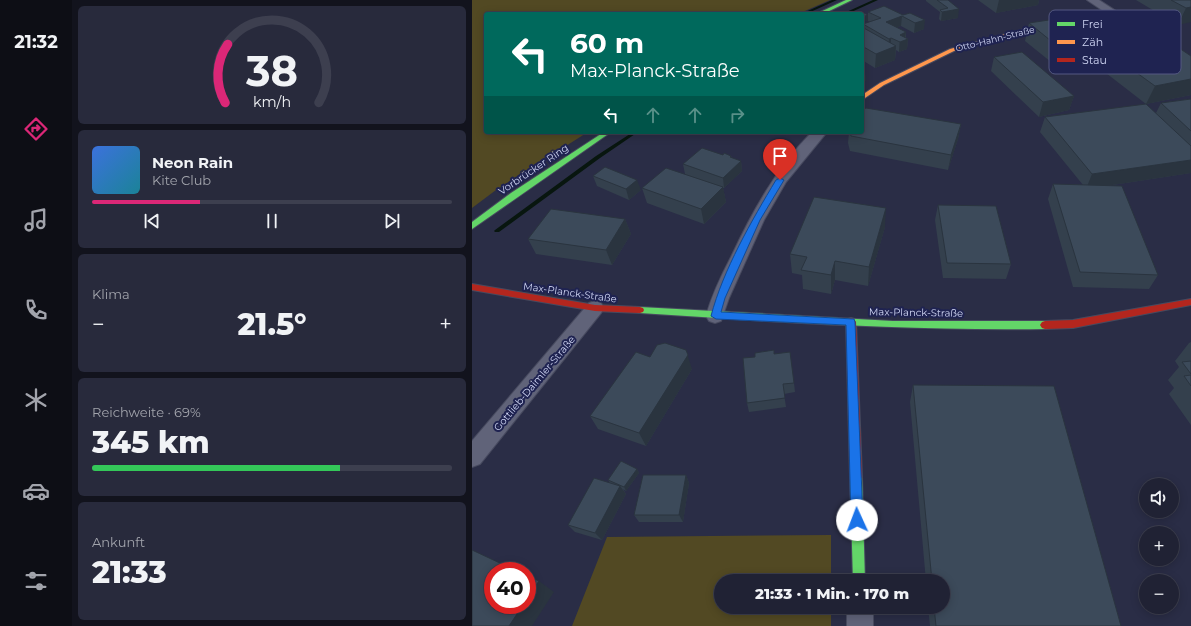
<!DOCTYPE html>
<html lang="de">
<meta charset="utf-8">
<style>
body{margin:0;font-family:Montserrat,sans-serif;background:#282a3c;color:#f1f3f6;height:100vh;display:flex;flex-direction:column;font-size:15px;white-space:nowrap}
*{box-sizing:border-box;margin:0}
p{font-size:13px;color:#a2a4ac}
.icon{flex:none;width:22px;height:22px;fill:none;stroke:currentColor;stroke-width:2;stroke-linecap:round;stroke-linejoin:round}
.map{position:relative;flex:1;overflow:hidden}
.side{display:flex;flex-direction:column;gap:6px;padding:6px;background:#12131d;width:400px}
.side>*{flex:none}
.banner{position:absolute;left:12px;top:12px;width:380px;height:122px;border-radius:4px;box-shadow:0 2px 10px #0003,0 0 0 1px #3d3f4f;background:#00695c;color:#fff;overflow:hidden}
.fabs{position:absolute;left:667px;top:478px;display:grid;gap:8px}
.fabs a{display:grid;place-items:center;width:40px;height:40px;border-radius:50%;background:#202234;box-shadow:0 2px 10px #0003,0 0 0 1px #3d3f4f;font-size:20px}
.speed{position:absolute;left:12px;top:562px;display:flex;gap:8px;font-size:20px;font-weight:700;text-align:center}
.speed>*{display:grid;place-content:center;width:52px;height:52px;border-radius:50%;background:#202234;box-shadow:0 2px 10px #0003,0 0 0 1px #3d3f4f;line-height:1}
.speed .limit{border:6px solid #d22;background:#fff;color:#111}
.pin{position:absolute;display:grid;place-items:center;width:34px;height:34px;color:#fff;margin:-41px -17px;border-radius:50% 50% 50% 0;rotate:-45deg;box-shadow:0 0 4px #0007}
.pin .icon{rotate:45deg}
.me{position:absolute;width:44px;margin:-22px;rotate:358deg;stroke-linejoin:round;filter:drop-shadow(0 0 3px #0008)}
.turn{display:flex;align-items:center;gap:14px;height:84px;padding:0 20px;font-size:18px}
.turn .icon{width:52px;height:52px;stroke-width:2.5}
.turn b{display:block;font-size:28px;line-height:34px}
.lanes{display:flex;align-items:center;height:38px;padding:0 20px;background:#0003;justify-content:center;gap:20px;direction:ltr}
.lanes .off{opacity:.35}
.big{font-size:30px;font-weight:800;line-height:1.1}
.side .card{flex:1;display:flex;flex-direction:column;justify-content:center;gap:6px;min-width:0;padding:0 14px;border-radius:6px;background:#282a3c}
.side .dial{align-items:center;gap:0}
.dial svg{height:104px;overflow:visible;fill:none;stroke:#3d3f4f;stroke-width:7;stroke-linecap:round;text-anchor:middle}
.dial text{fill:#f1f3f6;stroke:none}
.song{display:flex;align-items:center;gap:12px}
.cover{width:48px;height:48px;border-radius:6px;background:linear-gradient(135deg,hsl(220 70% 55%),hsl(190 70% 35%))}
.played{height:4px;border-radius:2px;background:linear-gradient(90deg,#db2777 30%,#3d3f4f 30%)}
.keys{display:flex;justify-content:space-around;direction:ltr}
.heat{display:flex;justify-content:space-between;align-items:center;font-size:22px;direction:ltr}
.charge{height:6px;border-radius:3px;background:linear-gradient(90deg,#34c759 69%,#3d3f4f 0)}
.trip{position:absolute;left:242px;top:574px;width:236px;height:40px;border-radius:20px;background:#202234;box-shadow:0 2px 10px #0003,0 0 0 1px #3d3f4f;font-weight:800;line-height:40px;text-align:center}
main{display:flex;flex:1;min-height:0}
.tab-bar{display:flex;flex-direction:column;width:72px;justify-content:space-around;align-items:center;background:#0d0e15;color:#a2a4ac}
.tab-bar .icon{width:28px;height:28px}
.tab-bar .selected{color:#db2777}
.tab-bar b{font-size:18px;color:#f1f3f6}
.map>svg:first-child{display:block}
.green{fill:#524923}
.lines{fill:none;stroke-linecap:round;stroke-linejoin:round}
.stream{fill:#08160f;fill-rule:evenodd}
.street-casing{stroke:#474a5f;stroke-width:2}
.fast-casing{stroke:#474a5f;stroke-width:2}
.slow-casing{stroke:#474a5f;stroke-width:2}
.jam-casing{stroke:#474a5f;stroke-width:2}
.street{fill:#606379;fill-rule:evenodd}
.fast{fill:#63d668;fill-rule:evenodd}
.slow{fill:#ff974d;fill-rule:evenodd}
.jam{fill:#b3261e;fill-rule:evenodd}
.wall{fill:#34404d}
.shaded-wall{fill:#2a343f}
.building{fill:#3c4a5a;stroke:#2a343f}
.route{fill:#1a73e8;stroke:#114b97}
.labels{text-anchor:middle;stroke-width:4;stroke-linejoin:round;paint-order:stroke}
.far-street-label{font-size:9px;fill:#d0d6f4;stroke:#1f2351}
.street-label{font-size:10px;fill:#d0d6f4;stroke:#1f2351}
.key{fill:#1f2351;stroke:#545982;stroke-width:1}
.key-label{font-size:11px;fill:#d0d6f4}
</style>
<main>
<nav class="tab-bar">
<b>21:32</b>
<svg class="icon selected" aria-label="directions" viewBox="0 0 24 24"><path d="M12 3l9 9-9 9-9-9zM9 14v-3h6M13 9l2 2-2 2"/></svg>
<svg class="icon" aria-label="music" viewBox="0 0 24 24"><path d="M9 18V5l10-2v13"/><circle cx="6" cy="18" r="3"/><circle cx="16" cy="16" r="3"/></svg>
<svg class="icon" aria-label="phone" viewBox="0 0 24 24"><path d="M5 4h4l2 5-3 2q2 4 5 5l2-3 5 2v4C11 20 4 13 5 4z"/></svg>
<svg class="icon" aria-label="climate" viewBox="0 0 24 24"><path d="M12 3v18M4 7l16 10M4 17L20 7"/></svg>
<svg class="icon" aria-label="car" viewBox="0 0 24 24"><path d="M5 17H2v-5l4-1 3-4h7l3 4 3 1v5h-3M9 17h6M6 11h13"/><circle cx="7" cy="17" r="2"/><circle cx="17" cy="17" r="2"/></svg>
<svg class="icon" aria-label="filters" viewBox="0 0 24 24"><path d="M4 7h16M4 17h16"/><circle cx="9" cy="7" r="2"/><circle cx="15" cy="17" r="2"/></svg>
</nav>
<section class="side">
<div class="card dial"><svg viewBox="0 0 100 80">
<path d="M14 69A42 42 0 1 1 86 69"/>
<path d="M14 69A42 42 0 0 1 16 24" stroke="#db2777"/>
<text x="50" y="56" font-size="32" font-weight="700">38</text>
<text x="50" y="72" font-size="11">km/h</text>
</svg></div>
<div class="card">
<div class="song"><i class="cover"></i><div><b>Neon Rain</b><p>Kite Club</p></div></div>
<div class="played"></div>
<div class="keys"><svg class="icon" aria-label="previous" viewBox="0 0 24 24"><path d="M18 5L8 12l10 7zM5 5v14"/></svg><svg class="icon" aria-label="pause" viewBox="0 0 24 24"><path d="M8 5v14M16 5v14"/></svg><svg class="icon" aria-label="next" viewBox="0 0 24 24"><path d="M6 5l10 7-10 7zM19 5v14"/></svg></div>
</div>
<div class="card"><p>Klima</p>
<div class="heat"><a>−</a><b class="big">21.5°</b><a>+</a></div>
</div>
<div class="card"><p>Reichweite · 69%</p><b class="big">345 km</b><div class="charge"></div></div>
<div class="card"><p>Ankunft</p><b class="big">21:33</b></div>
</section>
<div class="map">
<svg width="719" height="626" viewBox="0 0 719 626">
<rect width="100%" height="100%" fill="#2a2d46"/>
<path class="green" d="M0,0H358L326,14H14V132H116L24,190L0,208Z
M359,535V581H249V607H359V626H100L135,537Z"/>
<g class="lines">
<path class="stream" d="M360,0H365L334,14H329Z
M401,0H406L375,14H370Z
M161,132H166L128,158L27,232H23L22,231L23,230L124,156Z"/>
<defs>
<path id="street" d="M615,0H627L719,60V68L715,67Z
M340,132H355L314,182L292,220L257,298L249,321L243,323L237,321L234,316C240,295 249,276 259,257C280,212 305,167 340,132Z
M123,301L129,303L132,308L129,313L8,464L0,467V441L117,303Z
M375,607H401V626H375Z"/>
<path id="fast" d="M374,0H380L351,14H344Z
M132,132H139L0,229V222L39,193Z
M168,307L421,321H573L576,322L578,325L576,328L573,329C438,331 303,322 168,313L165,312L164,310L165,308Z
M384,472L388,473L390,477L393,581H381L378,477L380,473Z"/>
<path id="slow" d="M643,13L646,15L645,16L560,31L482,51L412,85L390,100V95L408,83L478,49L560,27Z"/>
<path id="jam" d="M0,284L123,305L168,307L171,308L172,310L171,312L168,313L123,311L0,290Z
M719,299V305L601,328L573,329L570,328L568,325L570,322L573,321L601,320Z
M379,318L382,319L384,322L390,477L388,481L384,482L380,481L378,477L374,322L376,319Z"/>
</defs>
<use href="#street" class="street-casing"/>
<use href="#fast" class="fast-casing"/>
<use href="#slow" class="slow-casing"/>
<use href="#jam" class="jam-casing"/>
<use href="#street" class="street"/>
<use href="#fast" class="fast"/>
<use href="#slow" class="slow"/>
<use href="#jam" class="jam"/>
</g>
<path class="wall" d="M454,0H476L486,18L469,21L467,19L468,12L454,1Z
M506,0H567L566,5L524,13Z
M664,0H719L706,25Z
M396,12L431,15L452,29L442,33L429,26L424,27L434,32V38L436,39L435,49L427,52L424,50L423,60L403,68L390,60V27L391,28V24L398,22L396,21V20L391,22V24L390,25V14L396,15Z
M557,23L651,33L719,56V95L674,104L612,56L579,62L553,41Z
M522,57L602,96L597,110L567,117L519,71Z
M719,99V173L634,186L686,275L677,289L601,287L576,199L581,184L611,185L568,132L573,117L684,113L689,103Z
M489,124L486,139L476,170L378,151L376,143L377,132H390Z
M251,155L259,156L260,158L269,161L270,171L252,188H251L254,202L232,224L175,203L170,188L213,174L211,164Z
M121,176L169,190L157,200L125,186Z
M466,205L539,264L534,279L471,278L463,220Z
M153,219L159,234L140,265L64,254L56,239Z
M413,227L396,286L363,280L359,294L331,289L330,275L320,273L318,254Z
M719,342V425L697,394L702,388L696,380L707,367L703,361L717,343Z
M302,354L322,383L323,392L312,394L314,407L277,412L275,403Z
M178,357L220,369L174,446L126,429L118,416Z
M441,385L649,626H458L456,607H471V581H454L438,402Z
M165,469L167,473L154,491L151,489L154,494L130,540L103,532L96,525L138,483L136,480Z
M214,475L217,483L211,522H167L162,515Z"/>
<path class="shaded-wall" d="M527,0H567L566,5L524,13Z
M719,7V22L706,25L714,8Z
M487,9L486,18L469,21L470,12Z
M396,15V20L391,22V24L390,25V17Z
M430,16L429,26L414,31V22Z
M453,20L452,29L442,33L443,23Z
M434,32L433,40L436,39L435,49L427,52L428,35Z
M419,38V47L416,48L417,39Z
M618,39L612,56L579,62L584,45Z
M424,46L423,60L403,68L404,54Z
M394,76V81L390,83V79Z
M719,79V95L674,104L683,86Z
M602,96L597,110L567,117L571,102Z
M489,124L486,139L476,170L479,155Z
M719,160V173L614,189L620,174Z
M269,161L270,171L252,188L251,178Z
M165,180L169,190L157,200L154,189Z
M251,187L254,202L232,224L229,209Z
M414,208L413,227L396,286L397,267Z
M153,219L159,234L140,265L134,250Z
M363,261V280L359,294V275Z
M214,350L220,369L174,446L167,433Z
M165,469L167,473L154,491L152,487Z
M214,475L217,483L211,522L207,515Z
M148,486L154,494L130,540L123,533Z
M67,581L82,592L60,626H37L51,605H55V599Z"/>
<path class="building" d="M465,0H476L487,9L470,12L468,10L476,8Z
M699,0H719V7L714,8Z
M412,6L431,15L438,13L453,20L443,23L430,16L414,22L434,32L428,35L436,39L428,42L419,38L417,39L391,24L409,18L396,12Z
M390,12L396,15L390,17V14H385Z
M623,13L651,33L677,28L719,56V79L683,86L618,39L584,45L557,23Z
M390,27L424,46L404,54L390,46Z
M550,52L602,96L571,102L522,57Z
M390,75L394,76L390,79Z
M719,99V131L689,103Z
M674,104L719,146V160L620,174L573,117Z
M394,108L489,124L479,155L379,136L378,132H390V110Z
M230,148L251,155L252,153L259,156L258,157L269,161L251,178L211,164Z
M133,167L165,180L154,189L121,176Z
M194,168L251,187L229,209L170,188Z
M581,184L650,186L686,275L608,272Z
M342,197L414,208L397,267L363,261L359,275L329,270L335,257L318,254Z
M466,205L524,206L539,264L475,263Z
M79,209L153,219L134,250L56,239Z
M193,343L214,350L216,355L167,433L118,416L164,352L178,357L185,345Z
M302,350V354L318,352L322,383L311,384L313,398L275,403L271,358L283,357V353Z
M719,361V374L710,362Z
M719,375V386L712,376Z
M441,385L582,386L649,626H464L462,607H471V581H460Z
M149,461L165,469L152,487L136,480Z
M171,475H214L207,515H162Z
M122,478L148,486L123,533L96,525Z
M0,550L45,571H21V605H51L37,626H0Z
M55,576L67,581L55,599Z"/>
<path class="route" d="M308,178L312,180L288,220L253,298L249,312L382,319L383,322L391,520L389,524L385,526L381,524L379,520L374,325L244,319L239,316C251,270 280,220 304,180Z"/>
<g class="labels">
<g class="far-street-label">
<text transform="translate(523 39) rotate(-14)" y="3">Otto-Hahn-Straße</text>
</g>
<g class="street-label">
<text transform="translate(61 169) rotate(-34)" y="4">Vorbrücker Ring</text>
<text transform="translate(98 292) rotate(8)" y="4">Max-Planck-Straße</text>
<text transform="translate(444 312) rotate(1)" y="4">Max-Planck-Straße</text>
<text transform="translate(62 383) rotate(-50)" y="4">Gottlieb-Daimler-Straße</text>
</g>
</g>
<rect x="577" y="10" width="132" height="64" rx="6" class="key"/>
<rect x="585" y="22" width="18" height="4" fill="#63d668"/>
<rect x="585" y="40" width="18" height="4" fill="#ff974d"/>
<rect x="585" y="58" width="18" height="4" fill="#b3261e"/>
<g class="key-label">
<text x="610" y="28">Frei</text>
<text x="610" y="46">Zäh</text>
<text x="610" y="64">Stau</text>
</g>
</svg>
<div class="fabs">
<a><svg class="icon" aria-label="sound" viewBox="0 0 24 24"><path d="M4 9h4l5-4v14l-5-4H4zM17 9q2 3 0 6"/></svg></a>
<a>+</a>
<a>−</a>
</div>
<div class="speed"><div class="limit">40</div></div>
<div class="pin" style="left:308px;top:180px;background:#d93025"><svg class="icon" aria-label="arrive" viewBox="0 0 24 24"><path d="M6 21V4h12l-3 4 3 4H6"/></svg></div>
<svg class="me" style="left:385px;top:520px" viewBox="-20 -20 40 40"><circle r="19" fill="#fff"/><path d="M0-13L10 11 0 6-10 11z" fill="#1a73e8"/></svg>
<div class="trip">21:33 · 1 Min. · 170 m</div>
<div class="banner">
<div class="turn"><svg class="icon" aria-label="left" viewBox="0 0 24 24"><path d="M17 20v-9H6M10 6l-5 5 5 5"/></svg><div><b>60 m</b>Max-Planck-Straße</div></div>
<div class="lanes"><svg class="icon" aria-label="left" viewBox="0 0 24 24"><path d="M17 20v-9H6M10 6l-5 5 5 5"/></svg><svg class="icon off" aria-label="ahead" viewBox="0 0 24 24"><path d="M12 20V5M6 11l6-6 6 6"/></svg><svg class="icon off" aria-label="ahead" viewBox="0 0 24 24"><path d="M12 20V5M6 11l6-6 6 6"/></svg><svg class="icon off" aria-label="right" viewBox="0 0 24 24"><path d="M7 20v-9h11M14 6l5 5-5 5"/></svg></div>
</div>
</div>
</main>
